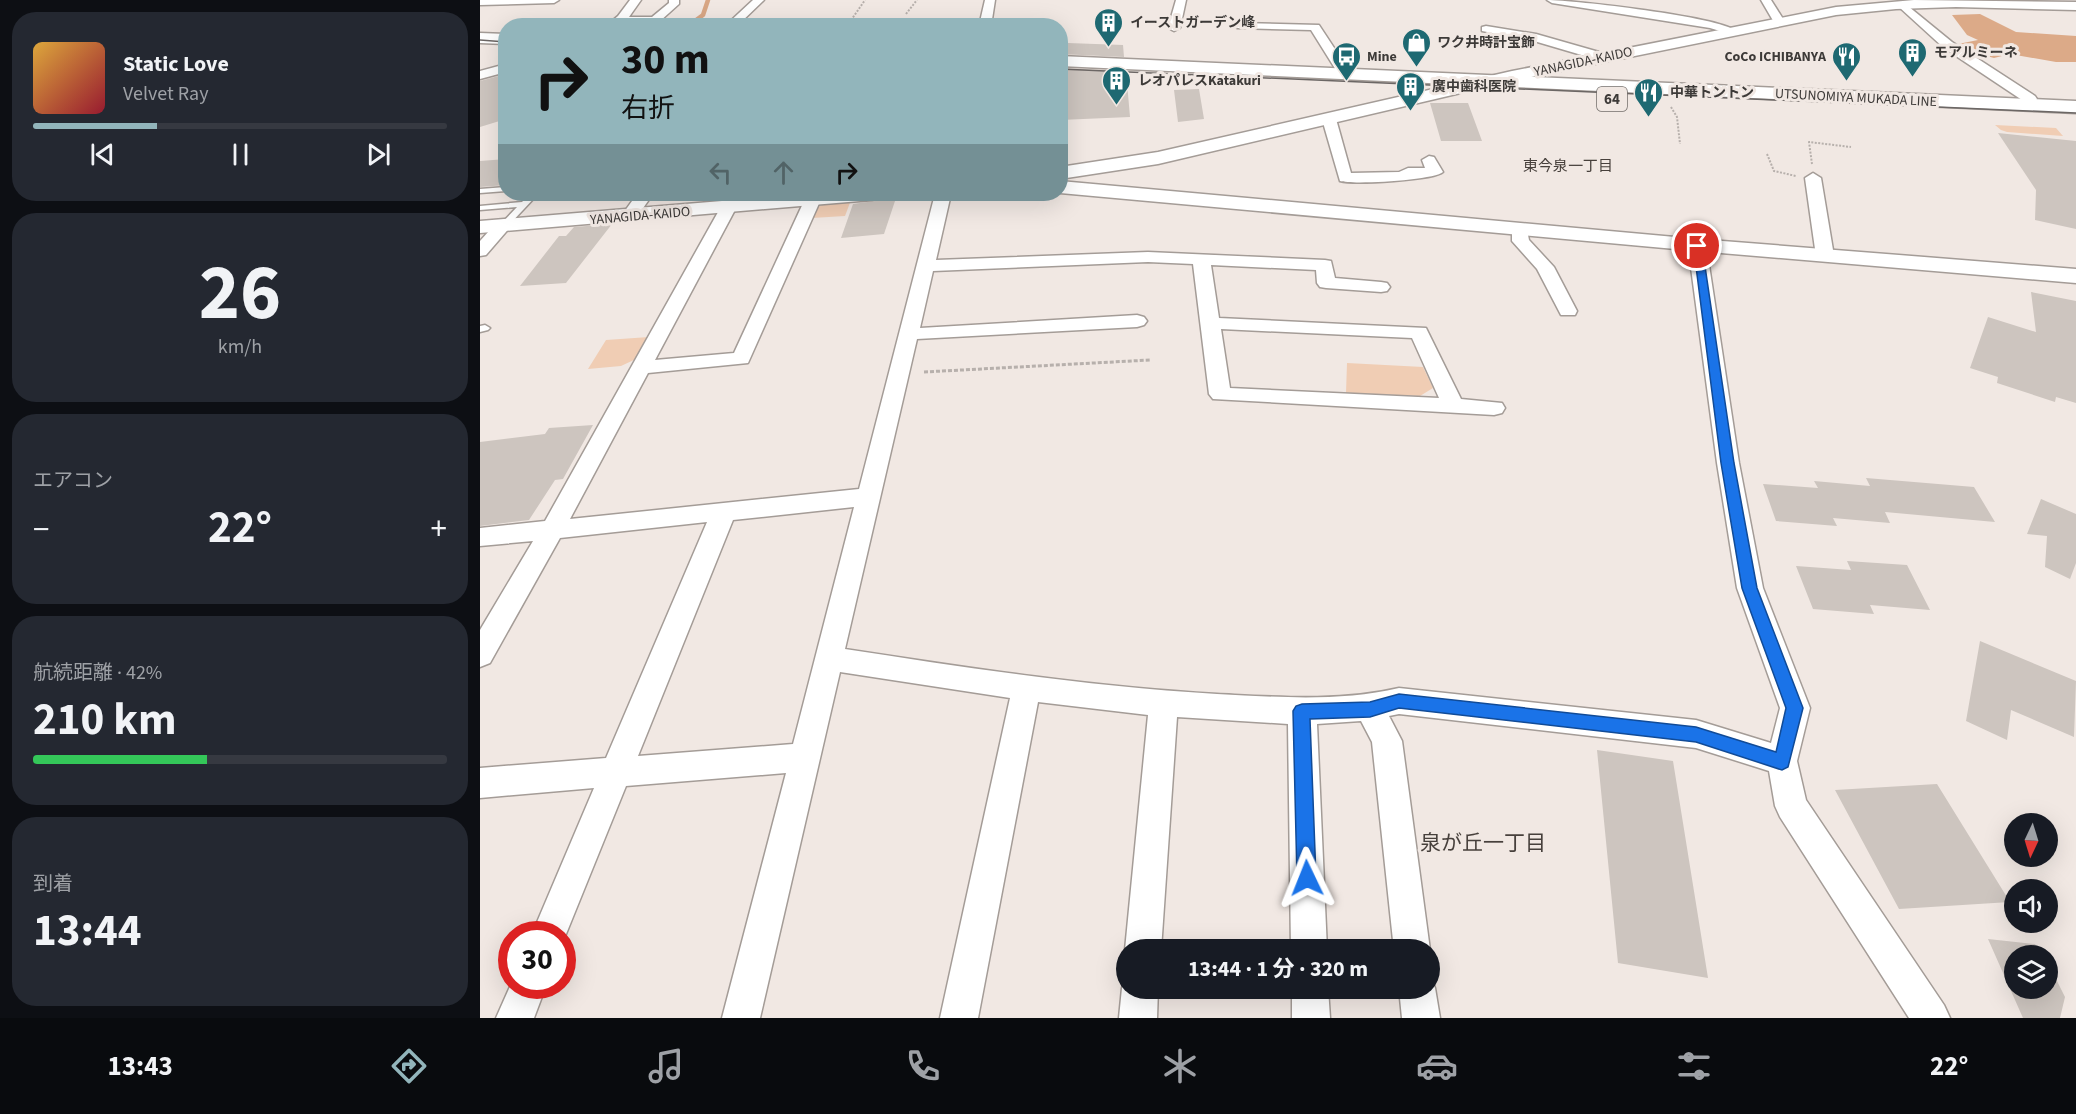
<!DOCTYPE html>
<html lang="ja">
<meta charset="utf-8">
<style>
body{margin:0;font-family:"Source Sans 3","Noto Sans JP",sans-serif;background:#242831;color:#f1f3f6;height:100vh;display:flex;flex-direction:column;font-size:22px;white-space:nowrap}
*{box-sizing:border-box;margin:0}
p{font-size:20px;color:#9ea1a6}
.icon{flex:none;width:33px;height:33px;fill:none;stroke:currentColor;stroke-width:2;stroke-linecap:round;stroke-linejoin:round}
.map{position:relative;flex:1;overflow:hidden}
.sheet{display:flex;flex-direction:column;gap:12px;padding:12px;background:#0d0f14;width:480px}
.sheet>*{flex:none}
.banner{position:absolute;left:18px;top:18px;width:570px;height:183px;border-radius:24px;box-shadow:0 6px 24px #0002;background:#92b5bb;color:#111;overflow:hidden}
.needle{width:39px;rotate:184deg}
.tools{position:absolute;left:1524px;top:813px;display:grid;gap:12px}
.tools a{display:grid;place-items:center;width:54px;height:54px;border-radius:50%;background:#171b24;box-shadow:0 6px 24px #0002;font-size:30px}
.speed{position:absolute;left:18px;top:921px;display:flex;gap:12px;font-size:30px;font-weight:700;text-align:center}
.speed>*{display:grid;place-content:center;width:78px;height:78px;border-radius:50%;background:#171b24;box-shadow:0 6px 24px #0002;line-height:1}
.speed .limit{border:9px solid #d22;background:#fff;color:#111}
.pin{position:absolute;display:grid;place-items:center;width:51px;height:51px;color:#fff;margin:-26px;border:3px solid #fff;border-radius:50%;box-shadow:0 2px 6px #0007}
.me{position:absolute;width:66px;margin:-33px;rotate:358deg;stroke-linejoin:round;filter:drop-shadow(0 0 4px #0008)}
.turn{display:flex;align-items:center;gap:21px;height:126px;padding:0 24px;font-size:27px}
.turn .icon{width:78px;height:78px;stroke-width:2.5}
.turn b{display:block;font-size:42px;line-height:51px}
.lanes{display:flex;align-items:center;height:57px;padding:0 24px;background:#0003;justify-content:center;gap:30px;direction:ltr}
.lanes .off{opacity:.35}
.big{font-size:45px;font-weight:700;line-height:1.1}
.sheet .widget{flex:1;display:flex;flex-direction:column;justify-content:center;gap:9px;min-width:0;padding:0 21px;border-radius:24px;background:#242831}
.sheet .dial{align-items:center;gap:0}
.dial b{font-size:78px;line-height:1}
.song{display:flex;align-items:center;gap:18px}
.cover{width:72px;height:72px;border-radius:9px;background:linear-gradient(135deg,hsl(40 70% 55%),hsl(350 70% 35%))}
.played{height:6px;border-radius:3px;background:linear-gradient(90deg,#92b5bb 30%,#363941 30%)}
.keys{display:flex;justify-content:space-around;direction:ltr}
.heat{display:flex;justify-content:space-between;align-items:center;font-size:33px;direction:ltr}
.charge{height:9px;border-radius:4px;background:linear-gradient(90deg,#34c759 42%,#363941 0)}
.trip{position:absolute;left:636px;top:939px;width:324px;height:60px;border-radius:30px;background:#171b24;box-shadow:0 6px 24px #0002;font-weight:700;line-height:60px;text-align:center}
.dock{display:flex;height:96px;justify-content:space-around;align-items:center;background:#090b0e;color:#9ea1a6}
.dock .icon{width:42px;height:42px}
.dock .selected{color:#92b5bb}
.dock b{font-size:27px;color:#f1f3f6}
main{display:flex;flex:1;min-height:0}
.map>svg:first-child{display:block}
.green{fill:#f0cdb4}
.forest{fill:#dcaa88}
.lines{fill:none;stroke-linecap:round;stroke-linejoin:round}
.stream{stroke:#d8a684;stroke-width:4.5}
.building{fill:#cdc5bf}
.service-casing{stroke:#a49c97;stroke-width:3}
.minor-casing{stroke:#a49c97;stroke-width:3}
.tertiary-casing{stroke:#a49c97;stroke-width:3}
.primary-casing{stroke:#a49c97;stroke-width:3}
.path-far1{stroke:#b7b0ac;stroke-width:2;stroke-dasharray:2 1.5;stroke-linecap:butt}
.path{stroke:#b7b0ac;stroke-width:3;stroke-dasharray:4 2;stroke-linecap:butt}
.service{fill:#fff;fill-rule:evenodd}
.minor{fill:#fff;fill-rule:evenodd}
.tertiary{fill:#fff;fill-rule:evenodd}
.primary{fill:#fff;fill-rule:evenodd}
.tram{stroke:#6c6765;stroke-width:1.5}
.route{fill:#1a73e8;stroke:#114b97;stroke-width:1.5}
.labels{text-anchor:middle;stroke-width:6;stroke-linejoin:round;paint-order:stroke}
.far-poi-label{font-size:14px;font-weight:bold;fill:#3d3a38;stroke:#f1e8e3;text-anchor:start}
.far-street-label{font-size:14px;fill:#3d3a38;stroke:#f1e8e3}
.shield{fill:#f1e8e3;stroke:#736e6b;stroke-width:1.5}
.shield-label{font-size:15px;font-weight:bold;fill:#3d3a38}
.far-neighbourhood-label{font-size:15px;fill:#47403c;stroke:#f1e8e3}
.near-neighbourhood-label{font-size:21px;fill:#47403c;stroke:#f1e8e3}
</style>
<main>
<section class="sheet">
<div class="widget">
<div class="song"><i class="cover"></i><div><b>Static Love</b><p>Velvet Ray</p></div></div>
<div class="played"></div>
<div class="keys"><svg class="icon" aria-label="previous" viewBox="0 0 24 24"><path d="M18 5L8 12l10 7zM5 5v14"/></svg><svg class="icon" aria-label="pause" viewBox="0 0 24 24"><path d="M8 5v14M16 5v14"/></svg><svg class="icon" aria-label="next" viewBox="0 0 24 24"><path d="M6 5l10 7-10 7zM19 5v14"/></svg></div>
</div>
<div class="widget dial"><b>26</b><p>km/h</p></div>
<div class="widget"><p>エアコン</p>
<div class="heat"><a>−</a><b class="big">22°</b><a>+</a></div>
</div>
<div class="widget"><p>航続距離 · 42%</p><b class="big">210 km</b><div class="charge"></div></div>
<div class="widget"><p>到着</p><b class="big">13:44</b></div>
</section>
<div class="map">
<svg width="1596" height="1018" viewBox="0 0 1596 1018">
<rect width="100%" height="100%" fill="#f1e8e3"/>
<path class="green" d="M1515,125L1576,128L1583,136L1527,132L1521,130Z
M371,200L365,216L332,218L336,208L348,202Z
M169,337L156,359L141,366L108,369L126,340Z
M867,363L943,367L953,388L940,396L866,393Z"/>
<path class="forest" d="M1500,14L1536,32L1596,36V62H1576L1530,54L1514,58L1492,52L1478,44L1498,40L1487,35L1472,15Z"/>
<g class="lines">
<path class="stream" d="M208,26L223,15L228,0"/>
</g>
<path class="building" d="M588,43L643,45L644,57L580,54Z
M580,68L646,71L650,117L580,120Z
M26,74V119L0,127V81Z
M719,89L724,119L698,122L694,90Z
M950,103H988L1002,141H961Z
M1518,133L1596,141V229L1555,220L1556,190Z
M26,159V185L0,187V161Z
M416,198L404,234L361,238L373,204Z
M132,224L86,283L40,286L79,236H86L94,227Z
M1551,292L1596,301V403L1576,397L1575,402L1517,383L1518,377L1490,368L1508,317L1556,332Z
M113,425L83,479L75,480L49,520L0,526V442L65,434L69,428Z
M1386,478L1494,487L1515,522L1405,512L1410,523L1353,518L1357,526L1296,521L1283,484L1338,488L1334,481L1390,486Z
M1561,499L1596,514V563L1590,579L1565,567L1567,536L1547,534Z
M1367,561L1427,565L1450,610L1390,605L1394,614L1333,609L1316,566L1371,570Z
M1500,641L1596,681L1594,737L1531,710L1527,740L1486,721Z
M1117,750L1193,761L1228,978L1138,963Z
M1457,784L1530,902L1419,909L1355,790Z
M1508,939L1555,944L1563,956H1534V988H1568V963L1585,997L1580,1018H1543Z"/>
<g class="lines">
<defs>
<path id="service" d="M26,187V191L0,193V189Z
M50,194H58L27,227L20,225L37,207L0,210V206L42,202Z
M5,325L10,328L8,330L0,332V326Z"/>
<path id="minor" d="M0,0H79L74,3L0,5Z
M150,0H161L149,17H172L189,3V0H199V4L179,22L126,26L138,16Z
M273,0H284L257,26H245Z
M505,0H515L511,26H499Z
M696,0H706L700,28L694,31L688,28Z
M1067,0C1094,0 1240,17 1256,31L1250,34L1230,28L1072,3Z
M1281,0H1291L1305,22L1303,24H1295Z
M1423,2L1472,42L1555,96L1557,99L1555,102H1545L1464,48L1419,7V3Z
M761,23L839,25L872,75L871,78H861L831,30L757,28L755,26Z
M1006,26L1056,34L1126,54L1128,57L1122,61L1054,41L1002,31V27Z
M26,64V72L0,79V71Z
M849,115L856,119L871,173L919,172L928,168H945L942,160L949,156L954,157L963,172C955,180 874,185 860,181L842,119Z
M1333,173L1341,178L1354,256L1351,260H1339L1336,256L1325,178Z
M157,194H173L156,218H144L142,215Z
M333,194L341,199L268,363L168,373L90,519L379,489L455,194H471L456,260L668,252L845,260L851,261L855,278L901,282L907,283L910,287L907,291L901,292L846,288L840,287L837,283L836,270L731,265L739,318L946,328L981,399L1022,403L1025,408L1022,413L1014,415L733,399L729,394L713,264L668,262L453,271L440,328L657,315L664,317L667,321L664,325L657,327L437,339L365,649C489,668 612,687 737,694C798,697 859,702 919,688L1216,720L1291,743L1300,708L1257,588L1237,463L1208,245L1211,241H1223L1226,245L1259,463L1283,588L1330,708L1317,761L1326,800L1464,1005L1470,1018H1429L1300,817L1295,806L1289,771L1216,748L919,714L909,716L922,741L950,950V951L914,950L892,742L881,721L837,724L847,950H811L808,724L697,717L681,950H646V953L645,950L668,715L558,702L498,1018H460L530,698L360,672L280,1018H242L306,773L146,786L82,944V934H52L114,788L0,798V768L126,758L227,522L80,538L10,663L0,667V630L53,541L0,546V528L65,521L242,205H254L256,208L175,360L254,353L325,199ZM741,329L932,338L959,398L750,388ZM374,507L313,744L158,756L253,520Z
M24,220L32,225L6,255L0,256V241L18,221Z
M1040,224L1046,225L1049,240L1074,267L1097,311L1095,315H1081L1057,269L1032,241V229Z
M950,975L955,988L960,1018H922L919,988H950Z
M646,977V988H678L677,1018H639L642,988Z
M32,982V986H66L54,1018H16Z
M812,988H848L850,1018H812Z"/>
<path id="tertiary" d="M1434,0L1596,2V10L1476,7L1416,9L1356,15L1032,81L678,164L580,179V167L678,152L1032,71L1356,7Z
M580,181L1217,239L1596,269V283L1217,251L580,193Z
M327,194H402L399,198L392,200L0,233V221Z"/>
<path id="primary" d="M0,33L26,34V44L0,43Z
M580,56L1596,101V113L580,66Z"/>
</defs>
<use href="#service" class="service-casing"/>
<use href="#minor" class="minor-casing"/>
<use href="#tertiary" class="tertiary-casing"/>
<use href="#primary" class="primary-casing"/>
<path class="path-far1" d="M426,14L437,0
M367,26L385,0
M1191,107L1197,117L1200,144
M1287,154L1294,171L1316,176
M1332,164L1329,142L1371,147"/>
<path class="path" d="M444,372L670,360"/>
<use href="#service" class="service"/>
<use href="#minor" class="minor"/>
<use href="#tertiary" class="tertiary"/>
<use href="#primary" class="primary"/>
<path class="tram" d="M0,40L26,42
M580,69L1596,113"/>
</g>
<path class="route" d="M1213,243L1222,246L1254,463L1277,588L1323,708L1308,767L1302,770L1216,742L919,708L890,717L830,719L836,878L833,885L827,888L820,885L817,878L813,711L816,706L822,704L890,702L919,694L1216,727L1296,752L1306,708L1262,588L1241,463Z"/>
<defs>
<symbol id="building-pin" viewBox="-11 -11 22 30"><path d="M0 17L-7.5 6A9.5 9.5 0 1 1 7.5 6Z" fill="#1e6972" stroke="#f1e8e3"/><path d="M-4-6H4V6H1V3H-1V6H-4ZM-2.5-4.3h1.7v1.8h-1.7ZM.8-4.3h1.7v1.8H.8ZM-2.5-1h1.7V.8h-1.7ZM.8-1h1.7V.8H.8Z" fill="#fff"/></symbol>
<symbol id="shop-pin" viewBox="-11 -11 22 30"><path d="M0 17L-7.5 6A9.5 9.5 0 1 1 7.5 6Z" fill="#1e6972" stroke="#f1e8e3"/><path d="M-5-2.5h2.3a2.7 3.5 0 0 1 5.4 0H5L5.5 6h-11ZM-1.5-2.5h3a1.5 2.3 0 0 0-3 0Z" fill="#fff"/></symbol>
<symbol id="bus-pin" viewBox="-11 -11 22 30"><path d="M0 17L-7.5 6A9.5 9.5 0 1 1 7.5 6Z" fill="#1e6972" stroke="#f1e8e3"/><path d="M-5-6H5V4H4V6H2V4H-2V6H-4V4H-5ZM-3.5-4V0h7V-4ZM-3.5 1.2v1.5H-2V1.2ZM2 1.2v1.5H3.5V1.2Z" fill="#fff"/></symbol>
<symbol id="restaurant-pin" viewBox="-11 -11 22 30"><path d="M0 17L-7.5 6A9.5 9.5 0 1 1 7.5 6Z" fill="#1e6972" stroke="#f1e8e3"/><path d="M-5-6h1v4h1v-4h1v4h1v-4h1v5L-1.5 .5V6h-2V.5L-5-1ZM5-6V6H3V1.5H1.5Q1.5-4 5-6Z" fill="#fff"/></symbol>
</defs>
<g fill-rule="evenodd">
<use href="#building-pin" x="612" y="6" width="33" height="45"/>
<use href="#shop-pin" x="920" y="26" width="33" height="45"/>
<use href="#building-pin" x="1416" y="36" width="33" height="45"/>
<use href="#bus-pin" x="850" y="40" width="33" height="45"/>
<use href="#restaurant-pin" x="1350" y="40" width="33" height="45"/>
<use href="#building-pin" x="620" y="64" width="33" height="45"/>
<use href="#building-pin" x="914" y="70" width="33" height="45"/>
<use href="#restaurant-pin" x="1152" y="76" width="33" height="45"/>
</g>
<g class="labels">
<g class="far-poi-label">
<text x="650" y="27">イーストガーデン峰</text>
<text x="957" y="47">ワク井時計宝飾</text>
<text x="1454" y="57">モアルミーネ</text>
<text x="887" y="61">Mine</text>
<text x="1346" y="61" text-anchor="end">CoCo ICHIBANYA</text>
<text x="658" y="85">レオパレスKatakuri</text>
<text x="952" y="91">廣中歯科医院</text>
<text x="1190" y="97">中華トントン</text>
</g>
<g class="far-street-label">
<text transform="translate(1103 61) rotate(-12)" y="5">YANAGIDA-KAIDO</text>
<text transform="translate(1376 97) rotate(3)" y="5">UTSUNOMIYA MUKADA LINE</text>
<text transform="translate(160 215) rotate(-5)" y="5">YANAGIDA-KAIDO</text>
</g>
<rect class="shield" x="1117" y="87" width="30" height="24" rx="4.5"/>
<g class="shield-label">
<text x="1132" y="104">64</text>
</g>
<g class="far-neighbourhood-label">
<text x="1088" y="171">東今泉一丁目</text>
</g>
<g class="near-neighbourhood-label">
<text x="1003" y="850">泉が丘一丁目</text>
</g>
</g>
</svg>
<div class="tools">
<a><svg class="needle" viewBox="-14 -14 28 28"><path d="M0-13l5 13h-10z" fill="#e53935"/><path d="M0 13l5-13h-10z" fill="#9ea1a6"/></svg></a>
<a><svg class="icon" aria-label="sound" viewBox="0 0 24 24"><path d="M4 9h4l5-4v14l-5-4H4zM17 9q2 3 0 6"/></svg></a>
<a><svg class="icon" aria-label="layers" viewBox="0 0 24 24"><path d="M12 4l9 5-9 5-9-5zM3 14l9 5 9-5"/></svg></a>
</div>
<div class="speed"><div class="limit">30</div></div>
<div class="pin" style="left:1217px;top:246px;background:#d93025"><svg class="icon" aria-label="arrive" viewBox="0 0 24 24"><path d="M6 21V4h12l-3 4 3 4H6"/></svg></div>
<svg class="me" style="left:827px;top:878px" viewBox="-20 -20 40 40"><path d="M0-17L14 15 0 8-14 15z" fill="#1a73e8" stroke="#fff" stroke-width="4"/></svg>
<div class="trip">13:44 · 1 分 · 320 m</div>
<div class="banner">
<div class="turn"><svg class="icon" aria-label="right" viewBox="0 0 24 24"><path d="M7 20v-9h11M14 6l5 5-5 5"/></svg><div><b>30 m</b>右折</div></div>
<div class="lanes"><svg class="icon off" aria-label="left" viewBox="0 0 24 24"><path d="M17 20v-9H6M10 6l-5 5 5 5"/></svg><svg class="icon off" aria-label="ahead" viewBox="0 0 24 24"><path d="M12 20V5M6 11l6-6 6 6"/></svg><svg class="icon" aria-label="right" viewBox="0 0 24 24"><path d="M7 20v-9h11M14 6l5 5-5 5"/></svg></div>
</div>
</div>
</main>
<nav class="dock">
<b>13:43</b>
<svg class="icon selected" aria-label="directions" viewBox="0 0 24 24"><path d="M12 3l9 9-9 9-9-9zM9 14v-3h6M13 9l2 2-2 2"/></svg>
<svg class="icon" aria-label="music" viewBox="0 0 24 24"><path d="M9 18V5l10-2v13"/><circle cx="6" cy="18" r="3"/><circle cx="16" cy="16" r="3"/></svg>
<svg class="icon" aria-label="phone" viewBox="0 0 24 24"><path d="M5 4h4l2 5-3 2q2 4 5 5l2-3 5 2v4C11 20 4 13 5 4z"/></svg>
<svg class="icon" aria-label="climate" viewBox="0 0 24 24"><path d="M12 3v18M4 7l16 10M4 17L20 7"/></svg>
<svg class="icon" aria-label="car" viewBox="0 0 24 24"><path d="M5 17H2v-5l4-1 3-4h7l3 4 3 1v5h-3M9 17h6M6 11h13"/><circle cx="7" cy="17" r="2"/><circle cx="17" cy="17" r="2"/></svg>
<svg class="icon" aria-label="filters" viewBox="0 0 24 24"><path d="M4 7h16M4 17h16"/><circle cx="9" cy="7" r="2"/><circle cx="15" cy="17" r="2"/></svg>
<b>22°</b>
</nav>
